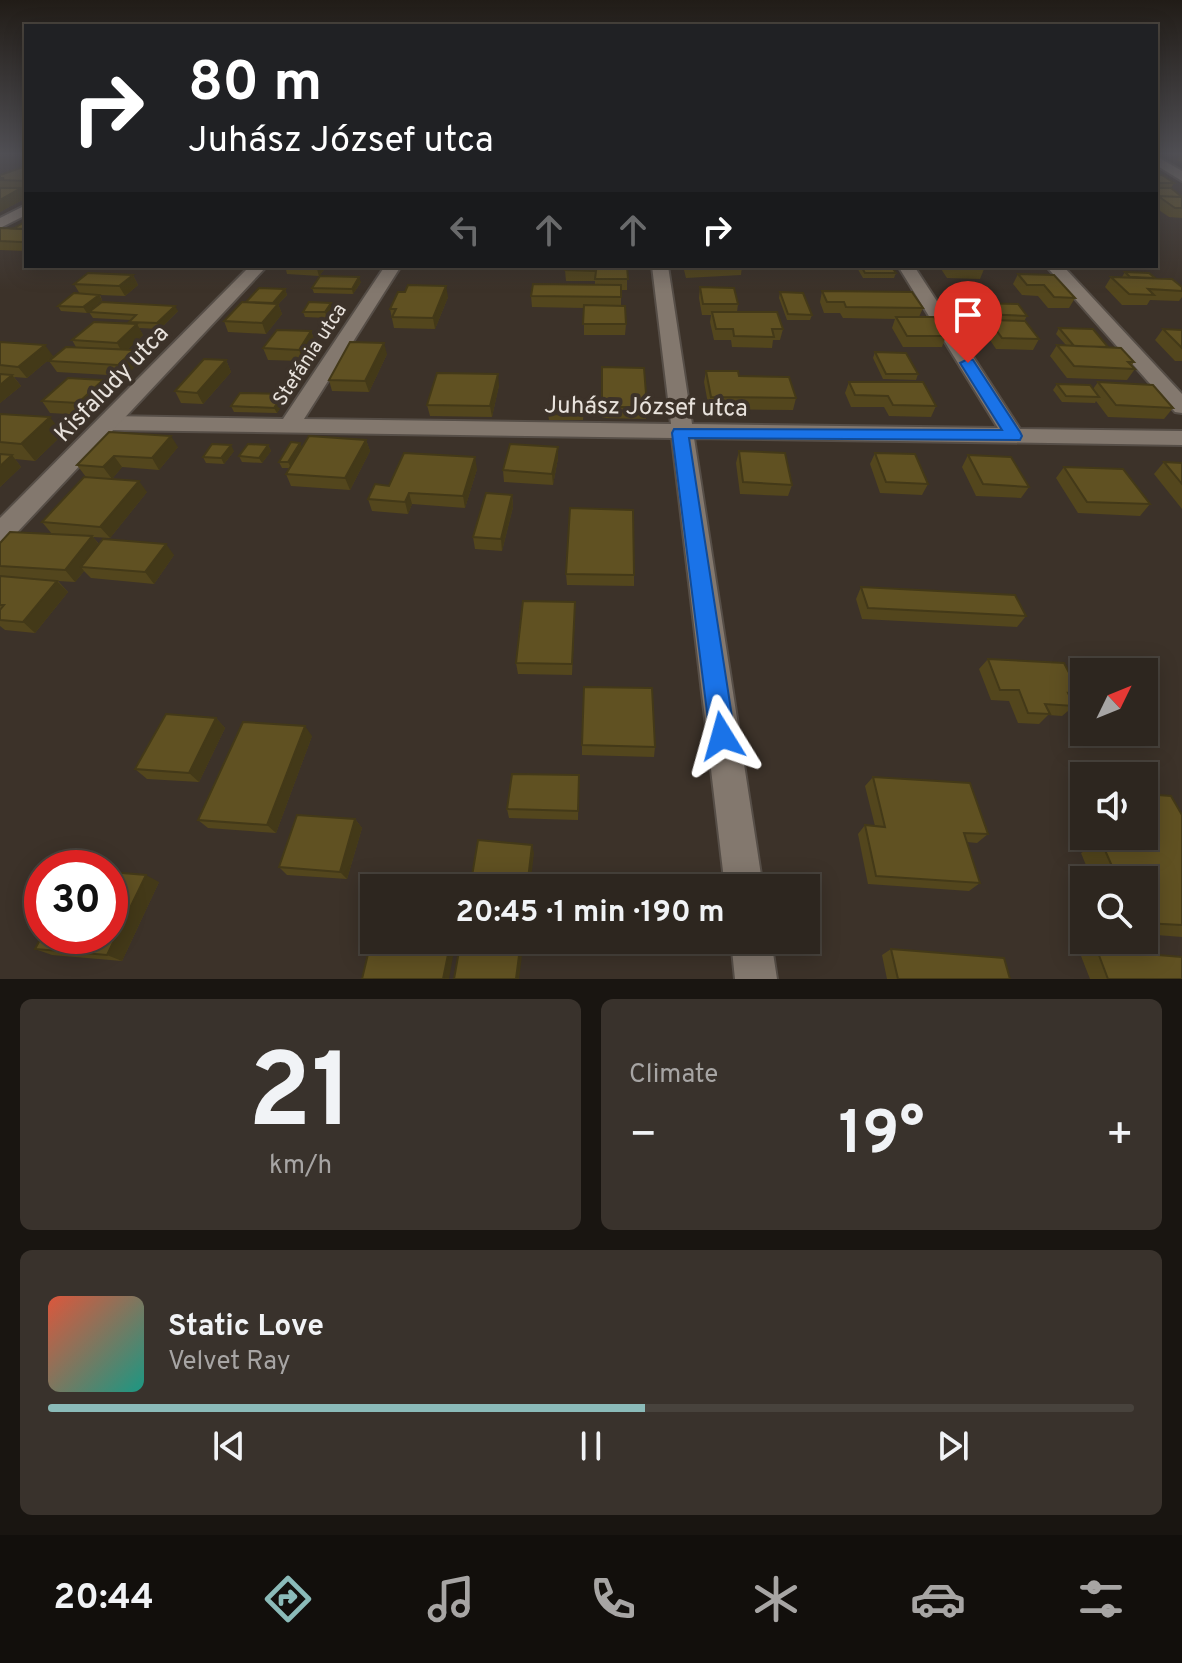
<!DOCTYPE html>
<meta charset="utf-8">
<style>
body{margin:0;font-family:Overpass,sans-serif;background:#39322c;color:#f1f3f6;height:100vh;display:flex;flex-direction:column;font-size:30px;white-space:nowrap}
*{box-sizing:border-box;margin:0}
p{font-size:26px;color:#a7a5a4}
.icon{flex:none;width:44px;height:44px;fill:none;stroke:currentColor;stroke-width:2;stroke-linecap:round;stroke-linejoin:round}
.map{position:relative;height:979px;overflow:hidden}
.details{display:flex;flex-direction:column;gap:20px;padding:20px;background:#191511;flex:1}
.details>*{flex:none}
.banner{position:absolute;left:24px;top:24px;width:1134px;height:244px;border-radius:0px;box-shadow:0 4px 20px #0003,0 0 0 2px #48433d;background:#202124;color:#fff;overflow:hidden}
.needle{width:52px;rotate:47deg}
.controls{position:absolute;left:1070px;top:658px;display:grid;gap:16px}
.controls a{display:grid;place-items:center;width:88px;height:88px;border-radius:0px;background:#2d261f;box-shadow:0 4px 20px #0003,0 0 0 2px #48433d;font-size:40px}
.speed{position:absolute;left:24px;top:850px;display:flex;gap:16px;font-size:40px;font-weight:700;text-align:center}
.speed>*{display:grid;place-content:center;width:104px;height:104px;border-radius:50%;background:#2d261f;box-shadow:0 4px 20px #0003,0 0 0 2px #48433d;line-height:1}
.speed .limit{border:12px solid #d22;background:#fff;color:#111}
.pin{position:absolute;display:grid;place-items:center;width:68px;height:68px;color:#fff;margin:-82px -34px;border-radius:50% 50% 50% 0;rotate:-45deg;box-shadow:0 0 8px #0007}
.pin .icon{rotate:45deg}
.me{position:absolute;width:88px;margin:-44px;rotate:352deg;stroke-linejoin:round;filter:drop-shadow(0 0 6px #0008)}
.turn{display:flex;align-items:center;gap:28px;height:168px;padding:0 32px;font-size:36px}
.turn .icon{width:104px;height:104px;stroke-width:2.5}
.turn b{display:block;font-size:56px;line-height:68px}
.lanes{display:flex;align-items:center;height:76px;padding:0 32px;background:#0003;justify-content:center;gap:40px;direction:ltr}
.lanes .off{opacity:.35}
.big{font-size:60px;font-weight:700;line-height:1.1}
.details .widget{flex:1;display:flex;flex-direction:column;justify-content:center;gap:12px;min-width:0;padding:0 28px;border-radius:12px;background:#39322c}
.details .dial{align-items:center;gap:0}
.dial b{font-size:104px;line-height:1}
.song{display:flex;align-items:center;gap:24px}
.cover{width:96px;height:96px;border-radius:12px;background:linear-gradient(135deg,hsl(10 70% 55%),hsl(170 70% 35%))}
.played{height:8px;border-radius:4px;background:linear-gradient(90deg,#8bbbb9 55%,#48433d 55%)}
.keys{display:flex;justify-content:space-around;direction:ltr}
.heat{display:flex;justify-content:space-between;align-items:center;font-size:44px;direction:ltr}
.details .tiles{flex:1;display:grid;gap:20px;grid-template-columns:1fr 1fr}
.widget:last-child{grid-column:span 2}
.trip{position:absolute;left:360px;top:874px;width:460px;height:80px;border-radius:0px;background:#2d261f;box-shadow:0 4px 20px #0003,0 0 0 2px #48433d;font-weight:700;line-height:80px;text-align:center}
.tab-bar{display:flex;height:128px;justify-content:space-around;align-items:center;background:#120f0c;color:#a7a5a4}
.tab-bar .icon{width:56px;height:56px}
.tab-bar .selected{color:#8bbbb9}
.tab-bar b{font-size:36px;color:#f1f3f6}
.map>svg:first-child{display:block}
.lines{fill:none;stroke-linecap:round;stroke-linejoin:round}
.street-casing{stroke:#564e47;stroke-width:4}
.secondary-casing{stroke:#564e47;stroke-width:4}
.street{fill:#83786e;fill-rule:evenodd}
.secondary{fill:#83786e;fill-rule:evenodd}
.wall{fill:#53461d}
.shaded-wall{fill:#433918}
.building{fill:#605122;stroke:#433918;stroke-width:2}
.route{fill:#1a73e8;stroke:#114b97;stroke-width:2}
.labels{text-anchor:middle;stroke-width:8;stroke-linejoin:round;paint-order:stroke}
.far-street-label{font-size:20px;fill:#e8e2dc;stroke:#3c3229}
.street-label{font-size:24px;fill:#e8e2dc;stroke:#3c3229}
</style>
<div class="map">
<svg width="1182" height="979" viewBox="0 0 1182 979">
<rect width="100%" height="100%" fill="#3c3229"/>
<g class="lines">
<defs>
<path id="street" d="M1156,156L1182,171V181L1156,165Z
M26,205V215L0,228V218Z
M385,266H401L304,419L671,424L652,266H668L692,424L998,428L898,266H914L1020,429L1182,431V445L694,438L763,888H725L672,438L109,430L98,423L109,416L283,419Z
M1046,266H1063L1182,394V413L1175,412Z
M731,940H771L777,979H735Z"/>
<path id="secondary" d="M250,266H267L9,541L0,544V518Z"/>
</defs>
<use href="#street" class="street-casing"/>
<use href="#secondary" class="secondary-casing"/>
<use href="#street" class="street"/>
<use href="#secondary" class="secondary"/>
</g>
<path class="wall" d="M1164,153H1182V155L1166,154Z
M1180,155H1182V163L1177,160Z
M26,166V190H22L26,198L0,212V188H4L0,187V175Z
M1156,175L1174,183L1171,188L1156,187Z
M1156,188L1182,196V218L1169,217L1156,208Z
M26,221V251L0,250V228L13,229Z
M285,266H327L319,276L287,274Z
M420,266H443L441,270L421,269Z
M627,266V290H621V306L626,324L625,335H584V308L532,307L531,296L595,285V281H566L565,270Z
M683,266H742L741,275L686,278Z
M856,266H891L896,273L894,278H863Z
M939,266H982L984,269L980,279L947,278Z
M1082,266H1122L1120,268L1083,267Z
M1125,272L1155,278L1182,287V297L1179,301L1150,300L1147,305H1122L1105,287L1111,277H1122Z
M1018,274L1075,298L1069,308H1048L1038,296L1022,295L1013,284Z
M133,275L138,285L125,296L100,295L102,300L87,313L61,311L58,306L80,294L74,284Z
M361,282L353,294L314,293L312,288Z
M700,287L738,304L737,312L783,329L780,340H773L772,348L732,347L731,340H714L710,322L711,315H702L699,298Z
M285,289L287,295L278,304L282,314L266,334L228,332L224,321L246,302Z
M822,291L923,308L919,317L946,336L942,347H903L892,328L895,319L843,318L840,313H824L820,302Z
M405,292L448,297L435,329L394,328L390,309Z
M780,292L812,315L810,320H787L779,298Z
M974,303L1027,316L1024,321L1039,339L1033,350L996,349L984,331L989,320L979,319L972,308Z
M332,309L327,318L305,317L303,312Z
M178,311L160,329L139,328L143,335L127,350L140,362L125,376L57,372L49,361L76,347L72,340L130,324L129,322L131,320L93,318L89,312Z
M1059,328L1108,347L1134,362L1132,365L1135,369L1127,380L1067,378L1050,356L1057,345H1066L1056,334Z
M1163,329L1182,330V361H1175L1155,340Z
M311,331L315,342L303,361L268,360L263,348Z
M0,342L53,356L27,378L14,377L21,386L0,403Z
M875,352L918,374L916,380L883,379L873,358Z
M387,354L369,392L332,391L329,380Z
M226,360L231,372L203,404L181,403L175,391Z
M602,367L647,407L646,419L602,418Z
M706,371L739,376L796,398L793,410L709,409L704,382Z
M849,382L936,406L931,417L889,416L884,407H851L845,393Z
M1098,382L1173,408L1164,419L1108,417L1096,401L1095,403L1062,402L1053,390L1057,384L1093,389Z
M499,385L492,417L430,416L427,405Z
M110,391L86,415L50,413L42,401Z
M285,400L277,413L234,412L231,406Z
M584,403L583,420H549L548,414Z
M0,414L63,434L35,461L15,459L21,467L0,487Z
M109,432L178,447L159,470L122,467L112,479L86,477L77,465Z
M366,440L370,451L350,490L291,486L286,474L289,468H282L279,462Z
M268,445L271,451L262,463L242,462L239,456Z
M234,451L224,464L206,463L203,457Z
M739,451L792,485L788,496L740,494L736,463Z
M875,453L928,484L922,495L880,493L870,464Z
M968,455L1029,487L1021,498L976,496L962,467Z
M558,458L553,485L504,482L503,470Z
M1164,462L1182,463V509L1154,474Z
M1064,467L1150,504L1140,516L1078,513L1056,478Z
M477,469L465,508L412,504L408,514L372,511L368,499L389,486Z
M147,492L110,538L93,537L99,544L174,555L154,584L91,578L84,571L75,582L58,581L68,592L35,633L5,630L0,626V543L52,534L42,522Z
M512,495L513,507L502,551L475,549L473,537Z
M566,574L634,575V586L567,585Z
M861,587L1026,616L1017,627L862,619L856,599Z
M575,614L572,675L518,674L516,663Z
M988,659L1080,694L1072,702L1074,706L1062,716L1048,715L1039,724L1018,723L1009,701L991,700L979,669Z
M216,718L225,728L199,782L147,779L135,769Z
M312,736L276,833L208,828L198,820Z
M582,745L655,747L654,757L582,755Z
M579,775L578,820L509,818L507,809Z
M873,777L988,834L977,843L967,842L980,883L969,891L868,884L858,834L865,825L875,826L865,786Z
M1182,815V937L1144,934V880H1092L1081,853L1098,843L1095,836H1144Z
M355,819L362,828L347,879L287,875L279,867Z
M159,882L122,961L52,955L35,949Z
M891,949L1010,979H887L882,955Z
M1097,950L1182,979H1090L1081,956Z"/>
<path class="shaded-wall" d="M21,188L26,198L0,212V200Z
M316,266H327L319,276Z
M133,275L138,285L125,296L119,286Z
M359,277L361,282L353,294L352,289Z
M446,286L448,297L435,329L433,318Z
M285,289L287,295L278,304L282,314L266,334L262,323L272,304Z
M99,295L102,300L87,313L83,307Z
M331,303L332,309L327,318L325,312Z
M175,306L178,311L160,329L157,323Z
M137,324L143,335L123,354L117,343Z
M311,331L315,342L303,361L299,350Z
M384,343L387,354L369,392L365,381Z
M45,345L53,356L27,378L18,367Z
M134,350L140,362L125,376L118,365Z
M226,360L231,372L203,404L197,393Z
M498,374L499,385L492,417L490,406Z
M12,375L21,386L0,403V385Z
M103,380L110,391L86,415L78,403Z
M283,394L285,400L277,413L274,408Z
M50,417L63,434L35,461L21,444Z
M171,436L178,447L159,470L152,458Z
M366,440L370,451L350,490L345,478Z
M300,443L303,449L291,468L288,462Z
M231,445L234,451L224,464L221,458Z
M268,445L271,451L262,463L259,458Z
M558,447V458L553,485L552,474Z
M12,455L21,467L0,487V466Z
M114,456L122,467L112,479L103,467Z
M475,457L477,469L465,508L463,496Z
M139,481L147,492L110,538L100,527Z
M409,493L412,504L408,514L405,502Z
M512,495L513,507L502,551L501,539Z
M92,536L102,548L81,567L84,571L75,582L65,570Z
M166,544L174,555L154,584L145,572Z
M57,581L68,592L35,633L23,622Z
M575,602V614L572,675V664Z
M216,718L225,728L199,782L189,773Z
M305,726L312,736L276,833L267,825Z
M355,819L362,828L347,879L340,872Z
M532,845L534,853L530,888H527Z
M146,875L159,882L122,961L107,955Z
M451,940H456L449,979H443Z
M521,940H524L519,979H516Z"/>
<path class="building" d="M26,166V181L0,180L4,178H0V175Z
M1156,175H1162L1174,183H1156Z
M0,188H21L0,200Z
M1156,188H1171L1182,197L1156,196Z
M1158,196L1182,197V208H1175Z
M26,221V229H13Z
M0,228L26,229V239L22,242L0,241Z
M566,266H627L628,279H595L596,271L565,270Z
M687,266H726L687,268Z
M861,266H891L896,273H865Z
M950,266H982L984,269L951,268Z
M1125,272L1149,273L1155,278L1130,277Z
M88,273L133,275L119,286L74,284Z
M1018,274L1054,275L1075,298L1054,297L1044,285H1027Z
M320,276L359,277L352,289L312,288Z
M1111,277L1172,279L1182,287V291L1148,289L1154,295L1129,294Z
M533,284L621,285V297L531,296Z
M408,285L446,286L433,318L392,317L396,309H390L398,292H405Z
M700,287L734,288L738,304H703Z
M259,288L285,289L273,303L246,302Z
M822,291L912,292L923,308L846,307L844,302H827Z
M780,292L803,293L812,315L788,314Z
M74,293L99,295L83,307L58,306Z
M102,302L175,306L157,323L129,322L136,315L89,312Z
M242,302L278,304L262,323L224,321Z
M309,302L331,303L325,312H303Z
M974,303L1018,304L1027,316L982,314Z
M584,305L625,306L626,324H583Z
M712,312H777L783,329H772L774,337L734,336L733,329H716Z
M896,317H934L946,336H907Z
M989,320L1025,321L1039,339L1002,338Z
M94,322L137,324L117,343L72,340Z
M1059,328L1093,329L1108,347L1074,346Z
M1163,329L1182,330V348Z
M277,330L311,331L299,350L263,348Z
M0,342L45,345L18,367L0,365Z
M350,342L384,343L365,381L329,380Z
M1057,345L1121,348L1134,362H1128L1135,369L1074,366Z
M66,347L134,350L118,365L49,361Z
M875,352L906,353L918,374H886Z
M204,359L226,360L197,393L175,391Z
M602,367L644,368L647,407H602Z
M706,371H738L739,376L789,377L796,398L711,397Z
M437,373L498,374L490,406L427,405Z
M0,374L12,375L0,385Z
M68,378L103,380L78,403L42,401Z
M849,382H923L936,406L893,405L888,396L855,395Z
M1098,382L1153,385L1173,408L1116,405Z
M1057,384L1090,385L1099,397L1066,396Z
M240,393L283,394L274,408L231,406Z
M550,403H584L583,415L548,414Z
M0,414L50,417L21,444L0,442Z
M109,432L171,436L152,458L114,456L103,467L77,465Z
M309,436L366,440L345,478L286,474Z
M291,442L300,443L288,462H279Z
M212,444L231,445L221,458L203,457Z
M248,444L268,445L259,458L239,456Z
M510,444L558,447L552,474L503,470Z
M739,451L785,453L792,485L743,482Z
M404,453L475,457L463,496L409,493L405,502L368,499L375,484L389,486Z
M875,453L915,454L928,484L886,482Z
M0,454L12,455L0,466Z
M968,455L1011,457L1029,487L983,484Z
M1164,462L1182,463V484Z
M1064,467L1123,469L1150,504L1087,502Z
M84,477L139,481L100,527L42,522Z
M486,493L512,495L501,539L473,537Z
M570,508L633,510L634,575L566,574Z
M10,532L92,536L65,570L0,566V543Z
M103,539L166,544L145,572L81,567Z
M0,576L57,581L23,622L0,620V610L4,605H0Z
M861,587L1015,595L1026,616L868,608Z
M523,601L575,602L572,664L516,663Z
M988,659L1064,663L1080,694L1068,693L1074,706L1045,704L1050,714L1028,713L1019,690H1000Z
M584,687L652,688L655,747L582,745Z
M166,714L216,718L189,773L135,769Z
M243,722L305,726L267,825L198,820Z
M512,774L579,775L578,811L507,809Z
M873,777L970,783L988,834L964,833L980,883L876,876L865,825L885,827Z
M1144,794L1171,796L1182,815V925L1144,923V880H1118L1101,841L1125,842L1122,836H1144Z
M297,815L355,819L340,872L279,867Z
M478,840L532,845L527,888H470Z
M110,872L146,875L107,955L35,949L42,936H110Z
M374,929V940H451L443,979H362Z
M461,940H521L516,979H454Z
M891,949L1004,958L1010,979H898Z
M1097,950L1182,957V979H1108Z"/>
<linearGradient id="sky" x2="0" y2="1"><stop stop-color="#211c17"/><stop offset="0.53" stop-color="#504f54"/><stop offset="1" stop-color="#504f54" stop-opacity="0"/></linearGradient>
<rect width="1182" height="290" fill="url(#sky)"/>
<path class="route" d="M968,359L973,360L1020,432L1022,436L1020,440L689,438L735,736L731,745L722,748L714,745L710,736L672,433L674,429L1002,430L960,363Z"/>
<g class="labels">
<g class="far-street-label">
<text transform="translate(309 354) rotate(-57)" y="7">Stefánia utca</text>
</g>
<g class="street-label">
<text transform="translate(111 383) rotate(-46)" y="8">Kisfaludy utca</text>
<text transform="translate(646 406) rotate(1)" y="8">Juhász József utca</text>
</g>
</g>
</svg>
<div class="controls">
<a><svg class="needle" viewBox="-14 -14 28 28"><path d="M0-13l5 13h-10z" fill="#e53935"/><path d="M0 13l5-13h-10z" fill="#a7a5a4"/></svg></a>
<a><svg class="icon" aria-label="sound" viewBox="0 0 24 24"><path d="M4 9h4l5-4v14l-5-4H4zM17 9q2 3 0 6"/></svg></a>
<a><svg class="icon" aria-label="search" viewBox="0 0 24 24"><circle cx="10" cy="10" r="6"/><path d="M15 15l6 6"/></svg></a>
</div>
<div class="speed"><div class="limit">30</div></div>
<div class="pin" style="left:968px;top:363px;background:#d93025"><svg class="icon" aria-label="arrive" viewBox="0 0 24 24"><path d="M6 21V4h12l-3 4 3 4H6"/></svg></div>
<svg class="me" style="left:722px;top:736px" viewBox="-20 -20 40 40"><path d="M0-17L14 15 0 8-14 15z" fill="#1a73e8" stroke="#fff" stroke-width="4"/></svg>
<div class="trip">20:45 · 1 min · 190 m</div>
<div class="banner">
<div class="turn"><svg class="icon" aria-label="right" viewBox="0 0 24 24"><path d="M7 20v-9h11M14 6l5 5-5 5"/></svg><div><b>80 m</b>Juhász József utca</div></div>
<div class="lanes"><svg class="icon off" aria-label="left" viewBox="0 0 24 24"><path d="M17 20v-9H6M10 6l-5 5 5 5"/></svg><svg class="icon off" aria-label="ahead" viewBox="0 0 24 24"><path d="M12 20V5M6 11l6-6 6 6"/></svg><svg class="icon off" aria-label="ahead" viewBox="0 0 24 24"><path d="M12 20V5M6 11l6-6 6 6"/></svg><svg class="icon" aria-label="right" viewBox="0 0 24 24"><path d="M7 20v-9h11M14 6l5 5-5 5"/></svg></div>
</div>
</div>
<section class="details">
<div class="tiles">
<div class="widget dial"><b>21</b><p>km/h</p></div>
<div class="widget"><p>Climate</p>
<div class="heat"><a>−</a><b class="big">19°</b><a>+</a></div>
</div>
<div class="widget">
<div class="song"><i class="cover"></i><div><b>Static Love</b><p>Velvet Ray</p></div></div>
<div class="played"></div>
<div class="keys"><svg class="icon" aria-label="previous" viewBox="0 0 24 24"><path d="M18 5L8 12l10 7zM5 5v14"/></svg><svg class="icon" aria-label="pause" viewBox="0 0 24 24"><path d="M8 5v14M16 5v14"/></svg><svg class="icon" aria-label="next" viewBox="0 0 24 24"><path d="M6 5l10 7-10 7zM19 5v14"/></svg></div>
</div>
</div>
</section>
<nav class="tab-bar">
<b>20:44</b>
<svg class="icon selected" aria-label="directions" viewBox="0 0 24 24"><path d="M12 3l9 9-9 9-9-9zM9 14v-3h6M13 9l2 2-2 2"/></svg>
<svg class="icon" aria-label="music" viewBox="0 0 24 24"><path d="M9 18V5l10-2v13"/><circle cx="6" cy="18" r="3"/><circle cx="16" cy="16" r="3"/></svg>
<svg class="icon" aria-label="phone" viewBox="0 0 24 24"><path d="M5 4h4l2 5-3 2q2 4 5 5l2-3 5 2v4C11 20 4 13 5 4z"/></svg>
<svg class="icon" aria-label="climate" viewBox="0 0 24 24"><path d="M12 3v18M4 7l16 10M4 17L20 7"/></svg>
<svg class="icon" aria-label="car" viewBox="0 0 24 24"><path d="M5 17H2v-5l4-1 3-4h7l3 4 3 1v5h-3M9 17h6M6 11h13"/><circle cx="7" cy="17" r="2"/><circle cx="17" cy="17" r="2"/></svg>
<svg class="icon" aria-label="filters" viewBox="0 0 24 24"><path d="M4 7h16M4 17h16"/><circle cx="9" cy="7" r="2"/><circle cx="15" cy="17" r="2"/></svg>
</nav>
